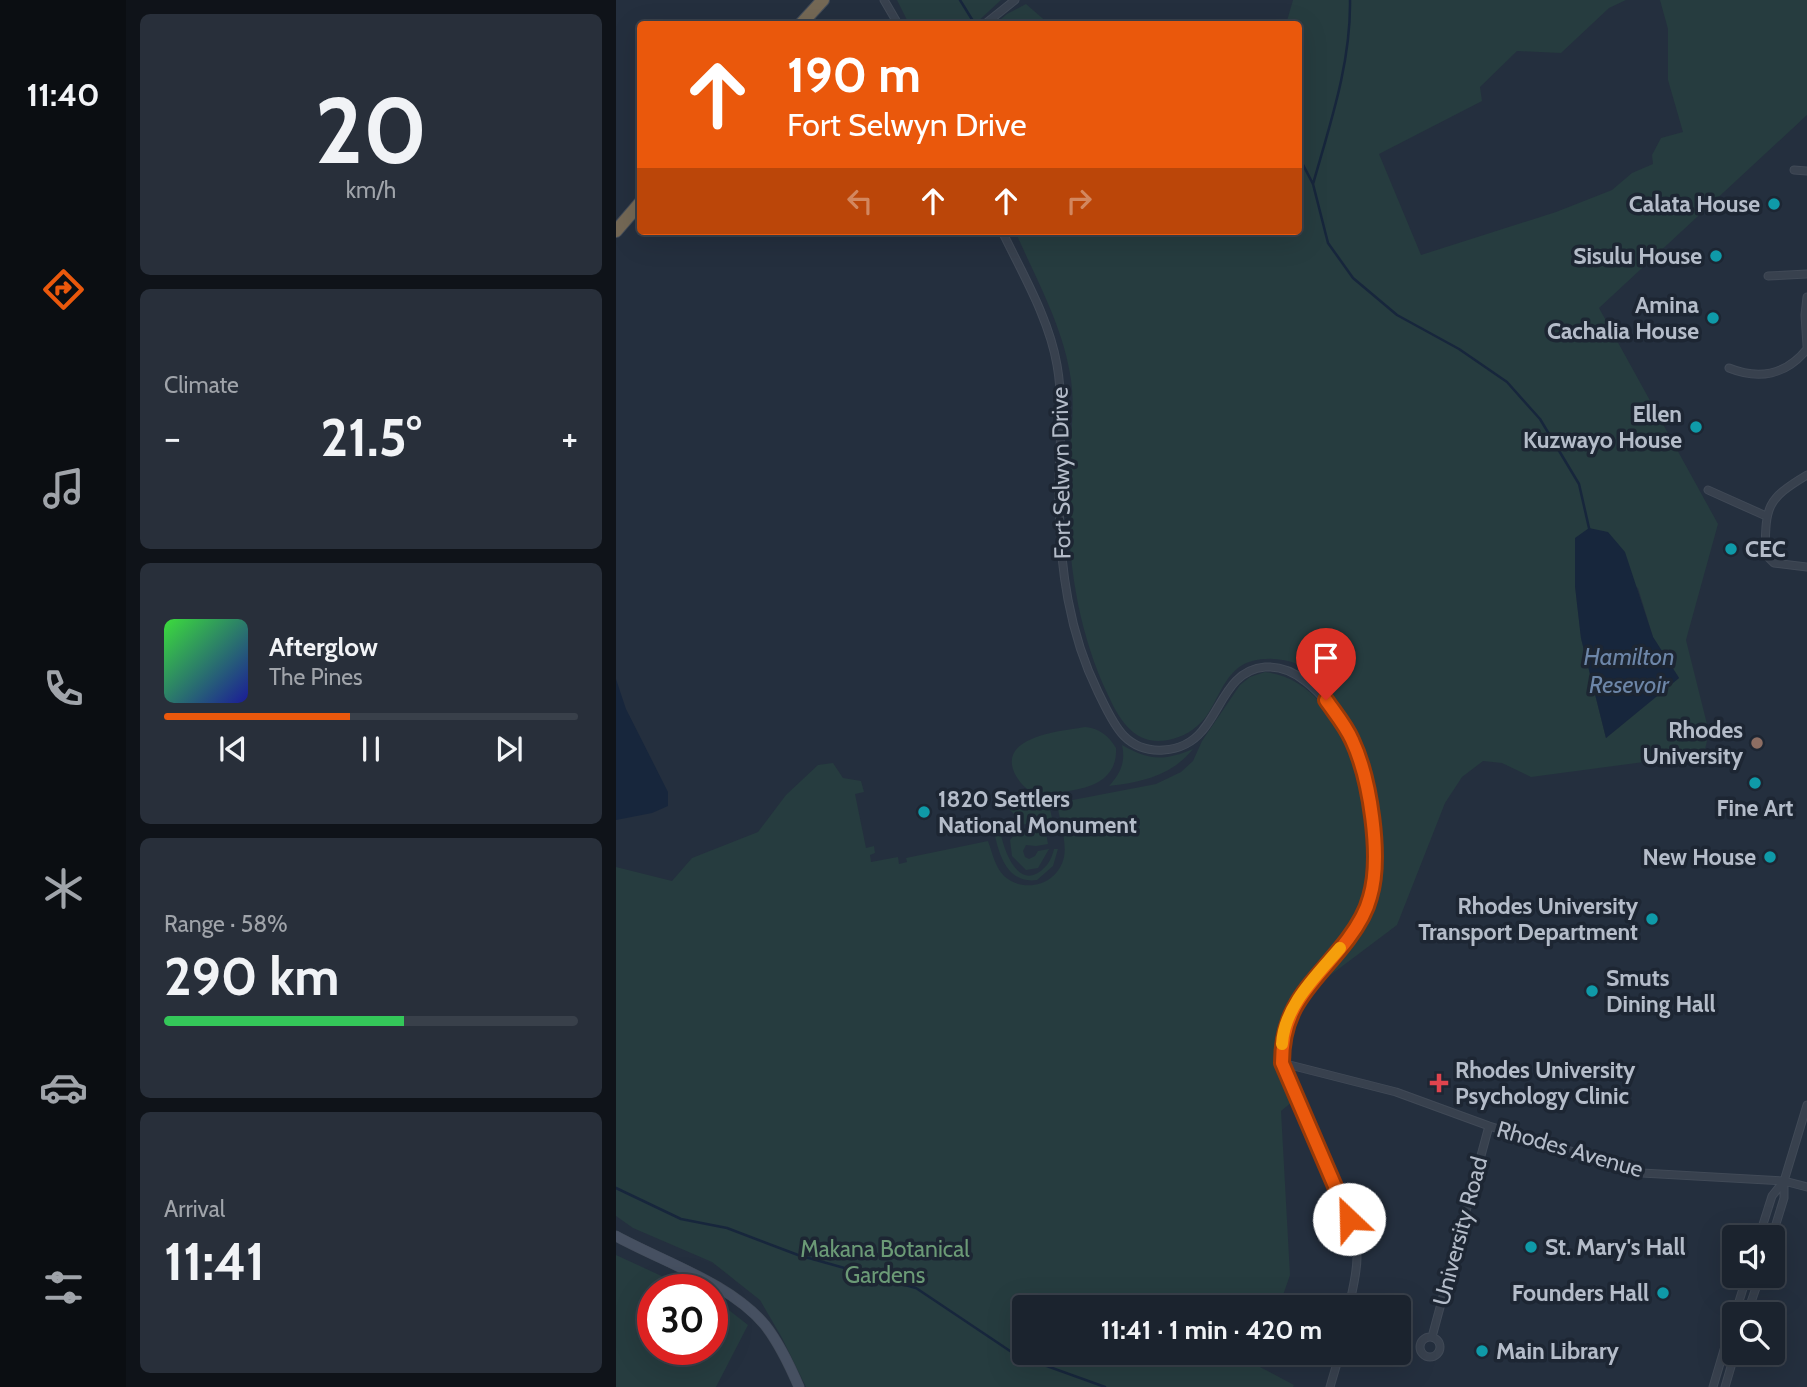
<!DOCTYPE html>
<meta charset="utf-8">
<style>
body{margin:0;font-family:Cabin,sans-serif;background:#282f3a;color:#f1f3f6;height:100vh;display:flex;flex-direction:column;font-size:26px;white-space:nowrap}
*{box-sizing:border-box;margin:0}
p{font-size:23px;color:#a0a4aa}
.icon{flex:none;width:38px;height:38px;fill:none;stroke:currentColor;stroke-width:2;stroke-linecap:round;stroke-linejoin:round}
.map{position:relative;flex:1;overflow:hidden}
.drawer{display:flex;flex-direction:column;gap:14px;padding:14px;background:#0f1319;width:490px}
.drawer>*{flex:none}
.top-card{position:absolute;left:21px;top:21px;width:665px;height:214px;border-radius:7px;box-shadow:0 7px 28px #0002,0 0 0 2px #39404a;background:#ea580c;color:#fff;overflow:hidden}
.fabs{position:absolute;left:1106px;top:1225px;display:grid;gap:14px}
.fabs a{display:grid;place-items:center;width:63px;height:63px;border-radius:7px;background:#1b232e;box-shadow:0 7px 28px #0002,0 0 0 2px #39404a;font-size:35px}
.speed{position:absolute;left:21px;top:1274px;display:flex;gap:14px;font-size:35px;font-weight:700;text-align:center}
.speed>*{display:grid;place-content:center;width:91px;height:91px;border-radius:50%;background:#1b232e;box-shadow:0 7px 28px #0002,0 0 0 2px #39404a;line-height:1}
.speed .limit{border:10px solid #d22;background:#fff;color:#111}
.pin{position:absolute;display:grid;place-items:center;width:60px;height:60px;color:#fff;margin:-72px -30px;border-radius:50% 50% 50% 0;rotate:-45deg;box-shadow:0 0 7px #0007}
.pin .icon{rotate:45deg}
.me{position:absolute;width:77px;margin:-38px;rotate:336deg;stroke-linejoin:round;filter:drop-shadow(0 0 5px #0008)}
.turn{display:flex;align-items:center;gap:24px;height:147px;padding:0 35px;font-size:32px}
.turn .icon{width:91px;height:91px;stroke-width:2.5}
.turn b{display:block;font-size:49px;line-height:60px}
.lanes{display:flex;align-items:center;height:66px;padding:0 35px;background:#0003;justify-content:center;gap:35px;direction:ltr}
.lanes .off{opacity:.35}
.big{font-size:52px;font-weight:700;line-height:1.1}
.drawer .card{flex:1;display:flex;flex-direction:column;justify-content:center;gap:10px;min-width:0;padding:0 24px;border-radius:10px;background:#282f3a}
.drawer .dial{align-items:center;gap:0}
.dial b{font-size:91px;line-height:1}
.song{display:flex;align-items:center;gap:21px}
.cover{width:84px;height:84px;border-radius:10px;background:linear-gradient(135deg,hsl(120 70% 55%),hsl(240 70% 35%))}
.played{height:7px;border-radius:4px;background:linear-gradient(90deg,#ea580c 45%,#39404a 45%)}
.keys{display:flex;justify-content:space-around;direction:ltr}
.heat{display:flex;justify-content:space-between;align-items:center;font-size:38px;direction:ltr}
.charge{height:10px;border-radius:5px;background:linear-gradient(90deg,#34c759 58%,#39404a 0)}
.trip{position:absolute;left:396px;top:1295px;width:399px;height:70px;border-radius:7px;background:#1b232e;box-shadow:0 7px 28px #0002,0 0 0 2px #39404a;font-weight:700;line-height:70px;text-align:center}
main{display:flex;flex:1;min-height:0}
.dock{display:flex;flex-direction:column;width:126px;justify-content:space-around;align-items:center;background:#0b0e12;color:#a0a4aa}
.dock .icon{width:49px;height:49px}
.dock .active{color:#ea580c}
.dock b{font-size:32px;color:#f1f3f6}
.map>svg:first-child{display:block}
.green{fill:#263c3f;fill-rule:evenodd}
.water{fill:#17263c}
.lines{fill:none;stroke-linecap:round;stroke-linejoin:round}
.stream{stroke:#17263c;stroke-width:2.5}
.street-casing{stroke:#414a57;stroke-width:9}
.secondary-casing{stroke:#414a57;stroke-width:11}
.highway-casing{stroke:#434c59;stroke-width:14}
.street{stroke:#38414e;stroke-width:7}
.secondary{stroke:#465061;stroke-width:10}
.highway{stroke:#746855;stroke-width:12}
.route-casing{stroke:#983908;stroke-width:18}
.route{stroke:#ea580c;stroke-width:12}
.slow{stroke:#f59e0b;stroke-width:12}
.culture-dot{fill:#0f9aa8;stroke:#1d2633;stroke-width:2.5}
.education-dot{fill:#8d6e63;stroke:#1d2633;stroke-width:2.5}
.health-dot{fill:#e0444e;stroke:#1d2633;stroke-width:2.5}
.labels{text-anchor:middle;stroke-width:7;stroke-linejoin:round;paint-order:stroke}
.poi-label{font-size:23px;font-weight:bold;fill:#b4bcc9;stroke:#1d2633;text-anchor:end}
.street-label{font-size:23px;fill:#b4bcc9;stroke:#1d2633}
.park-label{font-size:23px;fill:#6b9a76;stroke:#1d2633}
.water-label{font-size:24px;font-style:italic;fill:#6d86a8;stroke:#1d2633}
</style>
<main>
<nav class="dock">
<b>11:40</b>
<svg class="icon active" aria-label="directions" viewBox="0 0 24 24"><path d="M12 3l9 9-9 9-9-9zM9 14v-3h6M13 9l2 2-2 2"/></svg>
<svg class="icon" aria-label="music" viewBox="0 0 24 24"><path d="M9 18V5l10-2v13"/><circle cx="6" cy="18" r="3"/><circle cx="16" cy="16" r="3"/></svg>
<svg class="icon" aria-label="phone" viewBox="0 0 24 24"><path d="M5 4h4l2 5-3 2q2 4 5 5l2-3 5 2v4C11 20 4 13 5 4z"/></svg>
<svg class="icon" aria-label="climate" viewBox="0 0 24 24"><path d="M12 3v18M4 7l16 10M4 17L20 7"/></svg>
<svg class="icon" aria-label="car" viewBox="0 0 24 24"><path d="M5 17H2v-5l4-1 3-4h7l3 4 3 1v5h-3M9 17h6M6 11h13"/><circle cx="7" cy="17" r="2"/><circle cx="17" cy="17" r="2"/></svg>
<svg class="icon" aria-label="filters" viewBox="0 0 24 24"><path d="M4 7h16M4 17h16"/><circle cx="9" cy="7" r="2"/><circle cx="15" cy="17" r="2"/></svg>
</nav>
<section class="drawer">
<div class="card dial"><b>20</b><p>km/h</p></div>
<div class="card"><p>Climate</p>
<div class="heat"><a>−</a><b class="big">21.5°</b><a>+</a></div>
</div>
<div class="card">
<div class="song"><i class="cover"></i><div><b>Afterglow</b><p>The Pines</p></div></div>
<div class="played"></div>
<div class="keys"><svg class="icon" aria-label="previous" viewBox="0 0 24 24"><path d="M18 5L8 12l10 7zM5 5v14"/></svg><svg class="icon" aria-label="pause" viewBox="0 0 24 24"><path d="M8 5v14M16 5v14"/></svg><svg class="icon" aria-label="next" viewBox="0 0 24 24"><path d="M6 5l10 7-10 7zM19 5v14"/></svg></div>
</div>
<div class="card"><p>Range · 58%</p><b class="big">290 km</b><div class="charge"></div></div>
<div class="card"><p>Arrival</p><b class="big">11:41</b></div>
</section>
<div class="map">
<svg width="1191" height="1387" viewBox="0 0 1191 1387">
<rect width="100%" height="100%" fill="#242f3e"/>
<path class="green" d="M281,0H385L359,24H293Z
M677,0H1010L993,8L945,53L901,51L864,87L866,101L763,154L805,255L940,212L996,190L1016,173L1037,164L1036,155L1045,138L1067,132L1052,80V29L1044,0H1191V115L983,308L1102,524L1070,640L1093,732L1088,754L915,777L886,763L867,761L846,777L829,803L781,925L700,986C719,964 748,940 757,912C772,866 767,793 748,749C742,733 733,720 724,706C713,690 699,671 681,664C664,657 637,656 622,668C606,681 601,702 589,718C579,730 567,737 552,740C519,746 504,721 492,695C461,630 451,557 452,485C452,451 460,415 455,380C448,328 420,279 399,231H682V24H670ZM959,538L1022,588L1037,637L1063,678L990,738L965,638L959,586Z
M410,4L433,24H379L391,14Z
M649,672C737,681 772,839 746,908C735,935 713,954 694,975C659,1014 651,1056 676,1102L665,1111L674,1275L663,1307H408V1353H648L644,1367L678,1385L677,1387H190L166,1338L144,1300L96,1262L17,1228L0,1216V867L56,881L76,858L142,832L170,795L202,765L217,763L227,778L245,781L248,792L239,794L250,848L258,846L259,853L254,855L255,862L282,857L283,864L291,862L290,858L372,841C376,852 379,867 388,876C408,894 442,885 448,857C451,841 443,819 441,803L540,784L565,772L577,761L586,741L624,685L634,677Z
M469,727C483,728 493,736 500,748C502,790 456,790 426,795C414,793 406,786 400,776C378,736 447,731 469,727Z
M506,745C534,761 548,761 577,749C555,776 526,782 493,786C504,774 510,762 506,745Z
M392,792L411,806L434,809L436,818L392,828L390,823L401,817L383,799Z
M429,827L432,844L420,846L410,845L407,851L409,857L413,859L419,856L422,851L433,849L422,868L410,870L396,856L394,840L398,835Z
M385,835C389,853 403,891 427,869C433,864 436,857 438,849H442L437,866L421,880C393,884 384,858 379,836Z
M0,1255L76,1290H37V1349H96V1300L109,1307L132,1325L100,1387H0Z"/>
<path class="water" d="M973,528L992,532L1009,552L1037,637L1063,678L990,738L965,638L959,586V538Z
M0,679L10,709L52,792V806L36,813L0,820Z"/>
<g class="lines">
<path class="stream" d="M344,0L357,21
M682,155L697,184L712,243L737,278L781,315L843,349L891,382L924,419L963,484L973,528
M697,184C714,124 735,63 734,0
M0,1188L65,1219L111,1228L182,1255L300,1288L400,1355L489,1387"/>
<defs>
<path id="street" d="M268,0L282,24
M369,24L399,0
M1178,170L1191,171
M386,231C406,273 433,318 441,365C449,410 442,456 443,502C444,568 453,633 482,692C489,706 497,725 508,736C529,757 567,754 586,731C606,708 613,670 649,667C664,666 678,672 689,681C707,695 723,717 735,737C759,779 770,877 745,920C719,964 657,1003 666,1062C668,1077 678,1094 684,1109C694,1131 703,1153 713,1175C725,1202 740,1228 741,1257C741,1274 736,1291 733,1307
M1152,276L1191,274
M1191,297L1189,315L1191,346
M1113,368C1143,380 1170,375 1191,349
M1191,475C1149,500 1150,507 1149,554L1158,563L1191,567
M1092,490L1150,516
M666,1063L780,1092L873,1126L1026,1173L1168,1181L1191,1187
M1143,1237L1156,1196L1168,1181
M1156,1237L1168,1198V1181L1191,1105
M1119,1314L1131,1276
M1131,1314L1144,1276
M816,1337L873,1126
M804 1347a10 10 0 1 1 20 0a10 10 0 1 1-20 0Z
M714,1387L724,1353
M1097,1387L1118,1316
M1109,1387L1119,1353"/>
<path id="secondary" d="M0,1236C47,1262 114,1283 149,1325C163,1343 174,1366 183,1387"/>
<path id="highway" d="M185,24L207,0
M0,231L24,203"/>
</defs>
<use href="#street" class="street-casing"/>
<use href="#secondary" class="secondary-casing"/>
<use href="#highway" class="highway-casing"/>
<use href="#street" class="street"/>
<use href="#secondary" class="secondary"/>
<use href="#highway" class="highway"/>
</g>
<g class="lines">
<defs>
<path id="route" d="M710,700C719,713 730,726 736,740C754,778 766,857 754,897C750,913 741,927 732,939C699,983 666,1002 666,1063L733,1219"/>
</defs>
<use href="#route" class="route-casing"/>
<use href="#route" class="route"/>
<path class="slow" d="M666,1044C668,1006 701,975 724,948"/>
</g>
<g class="culture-dot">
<circle cx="1158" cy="204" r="7"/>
<circle cx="1100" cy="256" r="7"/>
<circle cx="1097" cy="318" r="7"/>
<circle cx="1080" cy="427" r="7"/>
<circle cx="1115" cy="549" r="7"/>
<circle cx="1139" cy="783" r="7"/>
<circle cx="308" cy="812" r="7"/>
<circle cx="1154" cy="857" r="7"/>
<circle cx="1036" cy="919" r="7"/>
<circle cx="976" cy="991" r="7"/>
<circle cx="915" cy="1247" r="7"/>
<circle cx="1047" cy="1293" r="7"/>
<circle cx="866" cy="1351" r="7"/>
</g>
<circle class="education-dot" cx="1141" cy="743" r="7"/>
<path class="health-dot" d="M819.5 1072.5h7v7h7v7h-7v7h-7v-7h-7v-7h7z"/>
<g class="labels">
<g class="poi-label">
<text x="1144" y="212">Calata House</text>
<text x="1086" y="264">Sisulu House</text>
<text x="1083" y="313">Amina<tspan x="1083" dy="26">Cachalia House</tspan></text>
<text x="1066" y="422">Ellen<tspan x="1066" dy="26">Kuzwayo House</tspan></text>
<text x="1129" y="557" text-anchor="start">CEC</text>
<text x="1127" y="738">Rhodes<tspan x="1127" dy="26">University</tspan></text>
<text x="322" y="807" text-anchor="start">1820 Settlers<tspan x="322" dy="26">National Monument</tspan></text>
<text x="1139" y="816" text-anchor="middle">Fine Art</text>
<text x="1140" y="865">New House</text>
<text x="1022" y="914">Rhodes University<tspan x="1022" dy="26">Transport Department</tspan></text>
<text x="990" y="986" text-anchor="start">Smuts<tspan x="990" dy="26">Dining Hall</tspan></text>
<text x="839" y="1078" text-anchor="start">Rhodes University<tspan x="839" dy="26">Psychology Clinic</tspan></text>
<text x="929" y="1255" text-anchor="start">St. Mary's Hall</text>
<text x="1033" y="1301">Founders Hall</text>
<text x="880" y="1359" text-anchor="start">Main Library</text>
</g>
<g class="street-label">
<text transform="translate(445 473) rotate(-91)" y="8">Fort Selwyn Drive</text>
<text transform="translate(954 1149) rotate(16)" y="8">Rhodes Avenue</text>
<text transform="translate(844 1231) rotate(-75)" y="8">University Road</text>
</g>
<g class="park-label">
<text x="269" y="1257">Makana Botanical<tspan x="269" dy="26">Gardens</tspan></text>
</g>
<g class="water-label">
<text x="1013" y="665">Hamilton<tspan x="1013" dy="28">Resevoir</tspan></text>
</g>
</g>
</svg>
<div class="fabs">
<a><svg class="icon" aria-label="sound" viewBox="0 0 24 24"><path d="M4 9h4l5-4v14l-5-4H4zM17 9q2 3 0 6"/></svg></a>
<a><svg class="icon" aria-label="search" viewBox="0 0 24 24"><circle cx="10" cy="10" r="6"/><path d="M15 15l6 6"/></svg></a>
</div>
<div class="speed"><div class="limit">30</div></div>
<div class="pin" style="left:710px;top:700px;background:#d93025"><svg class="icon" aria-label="arrive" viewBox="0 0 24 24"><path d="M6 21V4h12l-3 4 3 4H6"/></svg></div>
<svg class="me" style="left:733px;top:1219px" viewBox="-20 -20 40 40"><circle r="19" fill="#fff"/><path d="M0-13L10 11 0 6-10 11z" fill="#ea580c"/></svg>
<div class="trip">11:41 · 1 min · 420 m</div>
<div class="top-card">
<div class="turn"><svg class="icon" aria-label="ahead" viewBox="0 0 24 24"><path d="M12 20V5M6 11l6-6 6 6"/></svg><div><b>190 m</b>Fort Selwyn Drive</div></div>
<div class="lanes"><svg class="icon off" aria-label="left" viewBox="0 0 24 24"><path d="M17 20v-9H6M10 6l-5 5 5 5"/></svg><svg class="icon" aria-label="ahead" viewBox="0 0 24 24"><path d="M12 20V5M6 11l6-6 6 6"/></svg><svg class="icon" aria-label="ahead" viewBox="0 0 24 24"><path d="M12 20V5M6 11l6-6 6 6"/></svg><svg class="icon off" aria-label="right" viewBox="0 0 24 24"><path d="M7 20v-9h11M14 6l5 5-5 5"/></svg></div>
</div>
</div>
</main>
